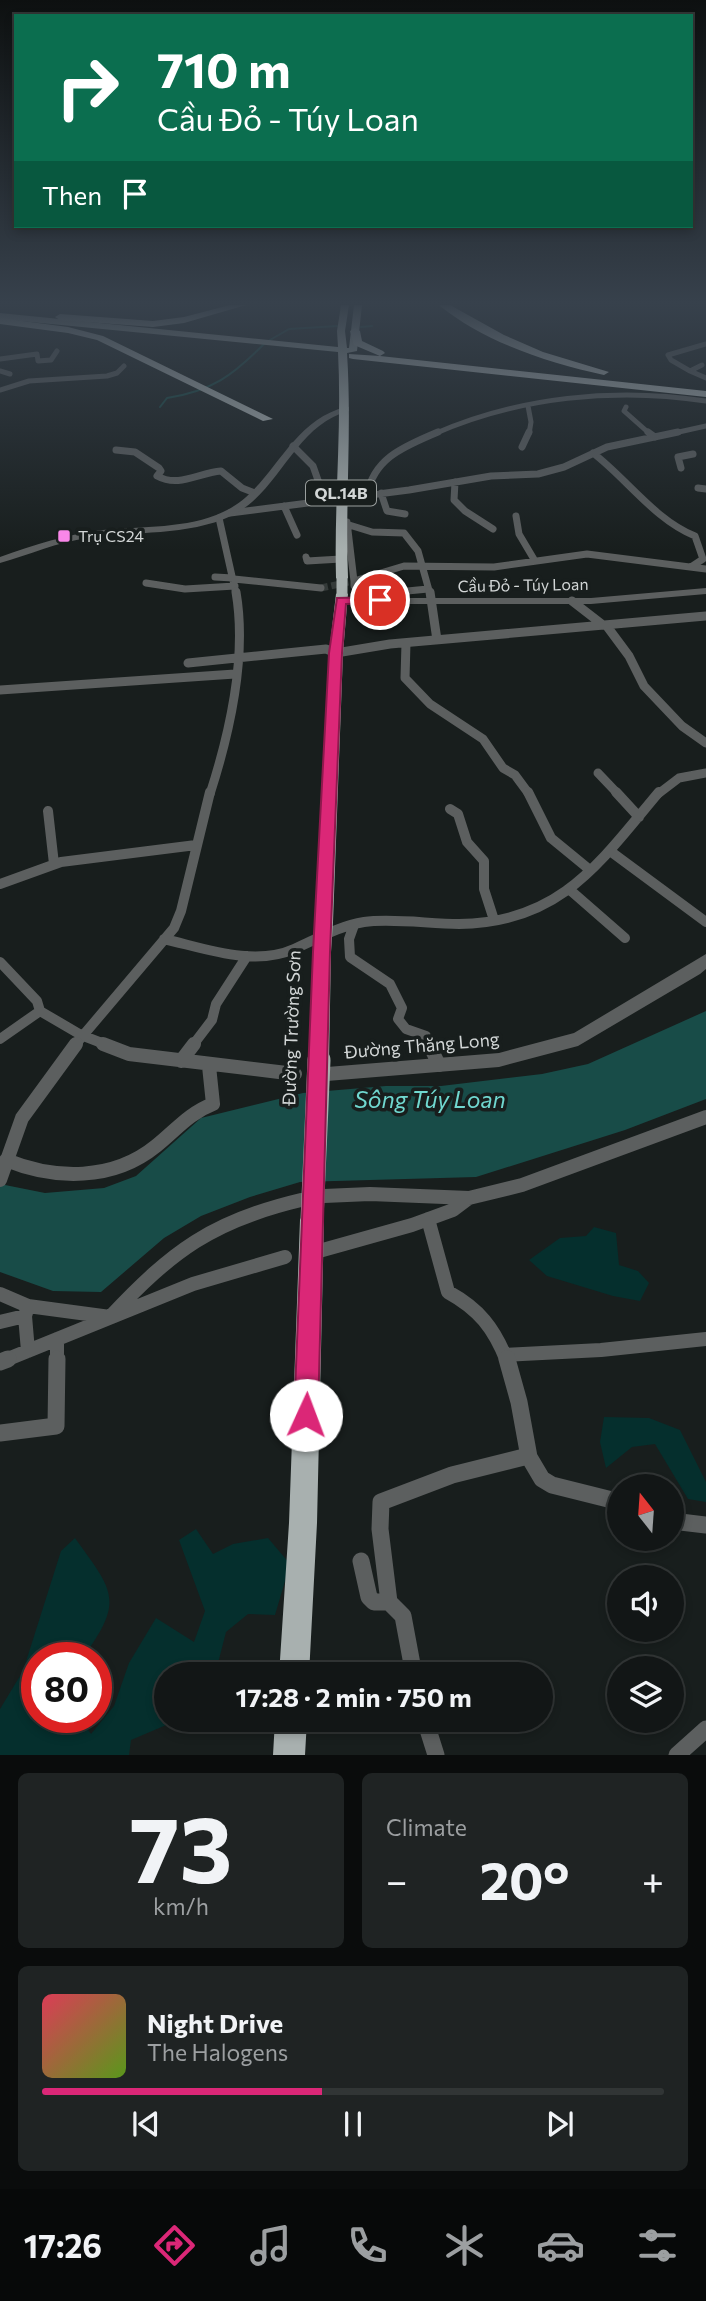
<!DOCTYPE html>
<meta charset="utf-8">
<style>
body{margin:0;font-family:Commissioner,sans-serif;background:#1f2323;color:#f1f3f6;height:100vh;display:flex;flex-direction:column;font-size:26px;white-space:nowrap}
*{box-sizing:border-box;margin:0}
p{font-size:23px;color:#9c9fa1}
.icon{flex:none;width:38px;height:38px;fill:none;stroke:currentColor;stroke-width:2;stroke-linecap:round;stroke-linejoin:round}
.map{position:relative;height:1755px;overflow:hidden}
.sheet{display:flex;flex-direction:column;gap:18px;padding:18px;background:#0a0c0c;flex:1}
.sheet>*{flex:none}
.guide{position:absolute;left:14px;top:14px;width:679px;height:214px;border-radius:0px;box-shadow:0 4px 10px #0003,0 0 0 2px #313535;background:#0b6e4f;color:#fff;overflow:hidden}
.needle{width:46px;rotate:343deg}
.buttons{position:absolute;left:607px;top:1474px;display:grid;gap:14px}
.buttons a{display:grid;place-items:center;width:77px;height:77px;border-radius:50%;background:#121616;box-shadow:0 4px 10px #0003,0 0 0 2px #313535;font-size:35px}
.speed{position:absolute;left:21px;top:1642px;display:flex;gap:14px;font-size:35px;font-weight:700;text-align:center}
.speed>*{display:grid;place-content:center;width:91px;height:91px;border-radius:50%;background:#121616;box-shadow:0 4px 10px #0003,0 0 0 2px #313535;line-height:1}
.speed .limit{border:10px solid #d22;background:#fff;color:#111}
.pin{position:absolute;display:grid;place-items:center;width:60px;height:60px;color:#fff;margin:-30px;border:4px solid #fff;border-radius:50%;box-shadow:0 2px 7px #0007}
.me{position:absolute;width:77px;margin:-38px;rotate:2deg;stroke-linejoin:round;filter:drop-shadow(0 0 5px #0008)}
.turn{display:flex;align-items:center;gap:24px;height:147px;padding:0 28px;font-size:32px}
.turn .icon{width:91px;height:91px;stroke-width:2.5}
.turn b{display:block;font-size:49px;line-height:60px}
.then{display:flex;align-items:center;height:66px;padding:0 28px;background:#0003;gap:14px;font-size:26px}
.big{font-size:52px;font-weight:700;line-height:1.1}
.sheet .card{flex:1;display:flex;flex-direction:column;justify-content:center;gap:10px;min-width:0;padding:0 24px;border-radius:10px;background:#1f2323}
.sheet .dial{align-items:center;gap:0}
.dial b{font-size:91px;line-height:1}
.song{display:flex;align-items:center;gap:21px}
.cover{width:84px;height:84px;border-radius:10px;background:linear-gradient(135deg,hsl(350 70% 55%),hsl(90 70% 35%))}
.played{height:7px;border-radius:4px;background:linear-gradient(90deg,#db2777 45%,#313535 45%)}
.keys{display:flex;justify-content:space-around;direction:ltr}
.heat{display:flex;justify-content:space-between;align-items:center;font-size:38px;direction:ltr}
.sheet .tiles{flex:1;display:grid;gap:18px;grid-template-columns:1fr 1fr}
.card:last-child{grid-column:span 2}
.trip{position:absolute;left:154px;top:1662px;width:399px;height:70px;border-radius:35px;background:#121616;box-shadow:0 4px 10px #0003,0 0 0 2px #313535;font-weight:700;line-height:70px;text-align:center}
.tab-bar{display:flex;height:112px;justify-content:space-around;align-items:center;background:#070909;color:#9c9fa1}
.tab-bar .icon{width:49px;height:49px}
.tab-bar .active{color:#db2777}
.tab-bar b{font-size:32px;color:#f1f3f6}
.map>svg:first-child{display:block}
.green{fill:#052f2d}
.water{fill:#184c48}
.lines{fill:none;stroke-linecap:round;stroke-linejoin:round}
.stream{stroke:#184c48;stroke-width:2}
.minor-tunnel{stroke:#343a39;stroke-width:7;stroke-dasharray:7 3.5;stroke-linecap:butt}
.minor-far5{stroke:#5c5f5f;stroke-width:5}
.minor-far4{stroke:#5c5f5f;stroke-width:7}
.minor-far3{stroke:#5c5f5f;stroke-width:9}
.minor-far2{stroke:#5c5f5f;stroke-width:10}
.minor-far1{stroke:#5c5f5f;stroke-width:14}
.minor{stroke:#5c5f5f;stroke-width:17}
.tertiary{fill:#5c5f5f;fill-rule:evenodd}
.trunk{fill:#a8b0af;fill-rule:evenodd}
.motorway{fill:#b5bdbc;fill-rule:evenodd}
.trunk-bridge-far2{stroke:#a8b0af;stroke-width:11}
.trunk-bridge-far1{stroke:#a8b0af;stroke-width:18}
.trunk-bridge{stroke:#a8b0af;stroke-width:23}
.route{fill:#db2777;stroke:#8e194d;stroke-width:2}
.poi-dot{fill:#f987e9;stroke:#181e1d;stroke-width:2.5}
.labels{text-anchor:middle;stroke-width:7;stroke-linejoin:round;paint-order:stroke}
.shield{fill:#181e1d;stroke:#9a9f9e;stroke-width:2}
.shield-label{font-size:16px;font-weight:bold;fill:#d2d6d6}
.far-poi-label{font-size:16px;fill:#d2d6d6;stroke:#181e1d;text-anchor:start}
.far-street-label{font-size:16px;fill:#d2d6d6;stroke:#181e1d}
.street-label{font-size:18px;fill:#d2d6d6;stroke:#181e1d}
.near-water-label{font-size:23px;font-style:italic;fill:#70d8d0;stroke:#181e1d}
</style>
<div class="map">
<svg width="706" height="1755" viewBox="0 0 706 1755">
<rect width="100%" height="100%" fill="#181e1d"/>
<path class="green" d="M594,1227L616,1233L619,1265L638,1271L649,1283L640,1301L613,1296L547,1276L529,1260L560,1238L586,1236Z
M604,1417L649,1418L680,1430L706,1482V1502L688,1499L655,1444L632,1447L606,1468L600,1442Z
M196,1529L213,1554L233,1544L268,1538L290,1564L275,1615L248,1614L226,1632L215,1675H166V1720H178L131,1740L129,1755H0V1709L23,1671L61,1551L75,1538C113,1591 125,1600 83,1657H37V1717H79L91,1734L114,1706L129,1663L156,1618L194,1642L205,1611L179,1540Z"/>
<path class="water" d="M706,1011V1099L625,1130L476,1177L300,1182L250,1197L201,1216L164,1238L101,1292L53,1291L0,1272V1184L45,1193L104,1188L136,1176L201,1118L303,1093L386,1086H441L542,1074L588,1064Z"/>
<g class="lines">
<path class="stream" d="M361,327L372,326
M270,340L289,329L337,326
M160,407L167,398C212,391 232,376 264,344"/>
<path class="minor-tunnel" d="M321,588L354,581"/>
<path class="minor-far5" d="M0,359L37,354L38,361L51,360L57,351
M702,365L690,371L706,378
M0,371L10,374
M690,371L671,360L668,355L706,344
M0,390L29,381L107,376L117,373L124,366
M528,406L531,422L529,434
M626,407L624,411L650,434
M434,434C518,397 615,387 706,401
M670,434L706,426"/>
<path class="minor-far4" d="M648,432L655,437
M293,446L313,466L325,500
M522,447L529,432
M116,450L135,452L159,468L161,471L157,476C179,488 198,473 221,471L242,488L255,493
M593,453C627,479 655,520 695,536L703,559L691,567
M681,468L678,457L693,454
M455,482L454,500L465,511L493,529
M698,488L706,489
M381,493L387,511L405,514
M367,495C374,457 406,446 438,432
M284,506L297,535
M230,513L409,490L491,476L538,474L564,467L607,447L678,432
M516,516L519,534L535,561
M219,518L236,594
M347,522L354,581
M346,524L372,532L404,533L418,551L430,594
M306,557L307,561L341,559
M215,577L233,578
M234,579L321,588
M146,583L185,589L235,586
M367,594L354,586V581L404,566L494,567L587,554L706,569
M376,594L428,589"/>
<path class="minor-far3" d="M361,592L371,594L396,592
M430,592L437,640
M572,601L603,625
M606,625L629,656L644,686L682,726L706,743
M406,643L405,678L430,704L483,739L503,768L515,775L529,794
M188,663L326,649L336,653L390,644L706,616
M0,690L235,674
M598,773L618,794
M210,794C230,732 247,656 236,592
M658,794L679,778L706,773"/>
<path class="minor-far2" d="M528,792L551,838L590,870
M616,792L639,817
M450,809L458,814L467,842L484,861V889L494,920
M48,811L54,864
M610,851L706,922
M0,884L61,862L196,845
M570,890L625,938
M354,925L349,939L350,957L390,984L402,1008L398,1019L406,1029L426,1036L430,1045
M164,939C204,948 254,967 294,949C317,939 339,926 364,922C392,918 430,924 459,924C561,923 600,862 659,792
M0,962L37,1001L40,1011L81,1035L107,1045
M0,1039L40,1011
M75,1045L174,928L181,911L210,792
M193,1045L212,1020L216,1004L247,956"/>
<path class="minor-far1" d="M103,1044L129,1054L295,1074
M429,1044L439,1065
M181,1061L194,1044
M6,1160C55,1180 113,1181 156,1146C175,1131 189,1113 213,1104L209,1066
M0,1180L22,1118L76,1044
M324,1196L370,1194L469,1198
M428,1219L448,1292C479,1309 494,1328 507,1361
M312,1253L412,1225L453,1210L469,1198L522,1185L706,1117
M0,1294L28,1306L110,1317C172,1251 212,1221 301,1200
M28,1306L25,1316L28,1351
M0,1322L25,1316
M505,1355L601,1350L706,1339
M3,1361L193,1284L285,1257
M57,1361V1339"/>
<path class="minor" d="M507,1359L519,1402L529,1457
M0,1362L8,1359
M0,1433L56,1426L57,1359
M672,1521L706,1525
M361,1561L369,1597L374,1602H389L403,1616L414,1675
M389,1602L380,1529L381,1502L452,1475L524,1457H529L542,1479L552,1485L620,1502
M425,1720L436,1755
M677,1755L706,1729"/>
<path class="tertiary" d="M346,407H349V411C294,425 280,493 231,516C188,536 134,531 88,538C57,542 29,555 0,563V557C34,545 67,534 103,530C142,526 187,529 223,512C273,490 287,421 346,407Z
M706,588V594L591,604H341L336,601L341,598H591Z
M706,954V969L700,974L578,1046L499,1067L327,1081L321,1079L319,1074L321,1069L327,1067L499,1053L574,1033Z"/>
<path class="trunk" d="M341,305H349L345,331L347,348H349L354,305H362L357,351L347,353C352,428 345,503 348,578L342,582L336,578C334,502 342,428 338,352L0,319V313L338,347L337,331Z
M342,590L348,594L343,653L333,922L330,927H318L315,922L329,653L336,594Z
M322,944L329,947L331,952L329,1060L326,1066L319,1069L312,1066L309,1060L313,952L315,947Z
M312,1209L320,1212L324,1220L317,1523L309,1675H279L289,1523L300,1220L304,1212Z
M275,1720H307L305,1755H273Z"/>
<path class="motorway" d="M230,305H246L184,323L153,327L60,320L55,317L60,314L153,321L184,317Z
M439,305H450L504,335L543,352L609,372L604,375C548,363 484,342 439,305Z
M0,318L68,327L103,336L273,419L263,421L97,340L68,333L0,324Z
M355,328L360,331L362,341L383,351L385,353L380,356L706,391V397L353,359L349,358V354L380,356L354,345L350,331Z"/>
<path class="trunk-bridge-far2" d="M342,578V594"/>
<path class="trunk-bridge-far1" d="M322,952L324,922"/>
<path class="trunk-bridge" d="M312,1220L319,1060"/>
</g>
<linearGradient id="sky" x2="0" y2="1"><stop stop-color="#0d1010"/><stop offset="0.55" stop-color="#37414c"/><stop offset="1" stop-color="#37414c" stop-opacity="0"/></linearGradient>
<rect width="706" height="551" fill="url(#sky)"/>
<path class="route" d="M380,597L386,600L384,603L346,604L342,653L330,952L318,1415L315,1424L306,1427L298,1424L294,1415L313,952L329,653L337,598Z"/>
<rect class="poi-dot" x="57" y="529" width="14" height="14" rx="3.5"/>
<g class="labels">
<rect class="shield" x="306" y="480.5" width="70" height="25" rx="5"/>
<g class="shield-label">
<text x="341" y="499">QL.14B</text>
</g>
<g class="far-poi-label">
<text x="78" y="542">Trụ CS24</text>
</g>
<g class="far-street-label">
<text transform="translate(523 585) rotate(-1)" y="6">Cầu Đỏ - Túy Loan</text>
</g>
<g class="street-label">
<text transform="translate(292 1028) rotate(-88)" y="6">Đường Trường Sơn</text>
<text transform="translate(422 1046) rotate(-5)" y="6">Đường Thăng Long</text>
</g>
<g class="near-water-label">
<text x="430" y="1108">Sông Túy Loan</text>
</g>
</g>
</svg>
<div class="buttons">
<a><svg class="needle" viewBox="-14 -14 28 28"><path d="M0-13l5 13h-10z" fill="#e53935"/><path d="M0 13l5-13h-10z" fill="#9c9fa1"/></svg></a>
<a><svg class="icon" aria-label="sound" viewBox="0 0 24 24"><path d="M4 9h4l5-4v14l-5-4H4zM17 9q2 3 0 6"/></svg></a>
<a><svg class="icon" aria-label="layers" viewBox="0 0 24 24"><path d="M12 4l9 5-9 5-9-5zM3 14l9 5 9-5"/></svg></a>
</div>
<div class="speed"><div class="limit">80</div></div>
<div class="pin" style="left:380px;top:600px;background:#d93025"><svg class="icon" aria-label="arrive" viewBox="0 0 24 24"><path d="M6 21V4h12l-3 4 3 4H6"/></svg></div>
<svg class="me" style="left:306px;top:1415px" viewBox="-20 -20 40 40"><circle r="19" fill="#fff"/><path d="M0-13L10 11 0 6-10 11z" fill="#db2777"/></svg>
<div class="trip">17:28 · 2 min · 750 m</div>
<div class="guide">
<div class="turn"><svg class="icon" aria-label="right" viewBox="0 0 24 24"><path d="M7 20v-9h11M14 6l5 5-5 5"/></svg><div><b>710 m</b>Cầu Đỏ - Túy Loan</div></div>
<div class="then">Then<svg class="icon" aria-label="arrive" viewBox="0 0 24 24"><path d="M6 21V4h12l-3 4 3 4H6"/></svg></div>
</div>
</div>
<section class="sheet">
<div class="tiles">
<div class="card dial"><b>73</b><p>km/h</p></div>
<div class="card"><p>Climate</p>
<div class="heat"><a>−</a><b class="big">20°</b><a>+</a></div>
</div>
<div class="card">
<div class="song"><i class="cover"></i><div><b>Night Drive</b><p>The Halogens</p></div></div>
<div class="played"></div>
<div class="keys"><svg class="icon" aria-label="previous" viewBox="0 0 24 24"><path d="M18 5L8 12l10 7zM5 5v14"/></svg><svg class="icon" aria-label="pause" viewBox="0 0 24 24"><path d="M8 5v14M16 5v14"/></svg><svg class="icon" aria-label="next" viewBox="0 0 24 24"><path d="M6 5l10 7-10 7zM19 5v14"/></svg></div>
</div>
</div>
</section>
<nav class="tab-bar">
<b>17:26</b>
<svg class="icon active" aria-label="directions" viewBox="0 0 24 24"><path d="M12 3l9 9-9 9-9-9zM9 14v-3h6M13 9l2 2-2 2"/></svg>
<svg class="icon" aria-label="music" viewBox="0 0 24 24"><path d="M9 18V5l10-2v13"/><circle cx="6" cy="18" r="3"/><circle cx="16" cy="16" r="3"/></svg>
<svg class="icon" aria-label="phone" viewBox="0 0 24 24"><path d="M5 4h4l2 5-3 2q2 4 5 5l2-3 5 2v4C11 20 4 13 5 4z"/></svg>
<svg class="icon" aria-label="climate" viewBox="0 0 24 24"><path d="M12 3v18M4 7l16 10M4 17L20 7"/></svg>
<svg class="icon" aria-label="car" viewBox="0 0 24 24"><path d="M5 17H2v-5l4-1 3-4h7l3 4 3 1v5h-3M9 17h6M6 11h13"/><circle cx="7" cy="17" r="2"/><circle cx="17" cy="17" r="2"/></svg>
<svg class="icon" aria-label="filters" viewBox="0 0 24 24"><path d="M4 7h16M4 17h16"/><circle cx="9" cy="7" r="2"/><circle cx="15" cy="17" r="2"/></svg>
</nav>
